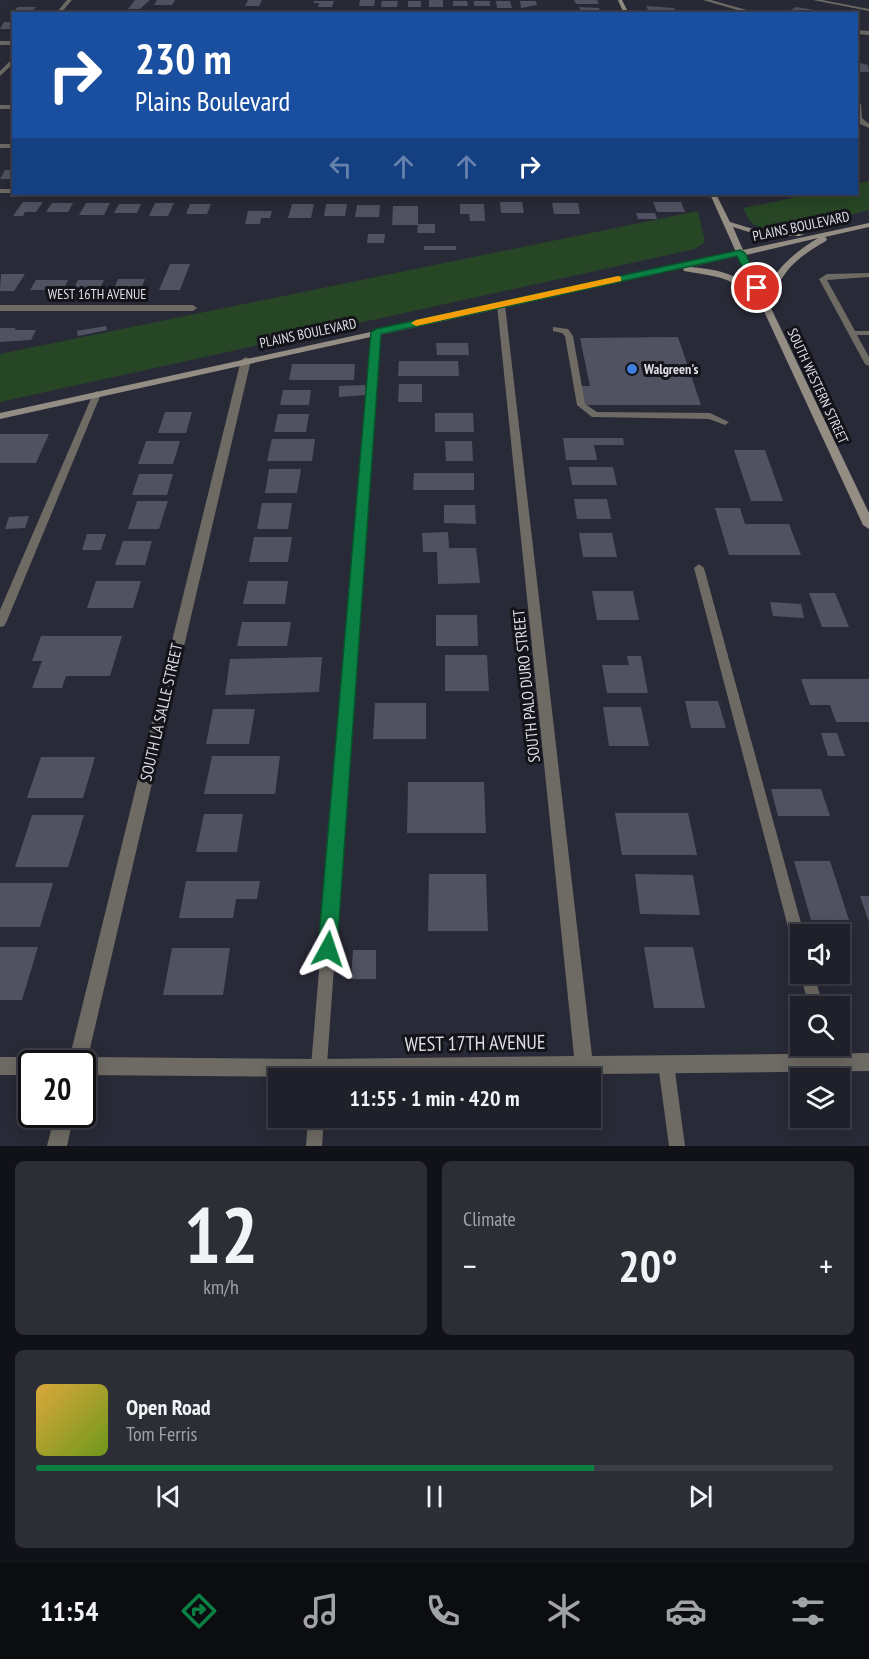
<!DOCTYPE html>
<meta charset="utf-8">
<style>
body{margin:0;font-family:"PT Sans Narrow",sans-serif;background:#2c2d35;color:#f1f3f6;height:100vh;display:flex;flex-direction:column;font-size:22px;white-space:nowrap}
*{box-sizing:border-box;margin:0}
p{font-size:20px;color:#a1a3a8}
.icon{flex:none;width:33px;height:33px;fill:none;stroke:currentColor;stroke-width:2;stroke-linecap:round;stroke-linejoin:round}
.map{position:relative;height:1146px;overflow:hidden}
.panel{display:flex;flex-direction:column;gap:15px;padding:15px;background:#111217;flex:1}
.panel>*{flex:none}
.banner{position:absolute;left:12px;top:12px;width:846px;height:183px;border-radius:0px;box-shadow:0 3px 15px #0003,0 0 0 2px #3c3e46;background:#1a4fa0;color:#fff;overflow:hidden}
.fabs{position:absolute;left:790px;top:924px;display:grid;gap:12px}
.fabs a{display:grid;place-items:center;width:60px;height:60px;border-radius:0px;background:#1f2029;box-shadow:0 3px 15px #0003,0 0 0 2px #3c3e46;font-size:30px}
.speed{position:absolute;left:18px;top:1050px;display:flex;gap:12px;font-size:30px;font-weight:700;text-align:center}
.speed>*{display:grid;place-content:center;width:78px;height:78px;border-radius:50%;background:#1f2029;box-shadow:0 3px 15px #0003,0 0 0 2px #3c3e46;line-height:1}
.speed .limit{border:3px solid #111;border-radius:9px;background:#fff;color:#111}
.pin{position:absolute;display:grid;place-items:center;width:51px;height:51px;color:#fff;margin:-26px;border:3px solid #fff;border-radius:50%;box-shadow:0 2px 6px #0007}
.me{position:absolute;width:66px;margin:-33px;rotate:5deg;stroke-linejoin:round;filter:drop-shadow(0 0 4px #0008)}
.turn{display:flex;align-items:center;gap:21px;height:126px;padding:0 24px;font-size:27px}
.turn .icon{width:78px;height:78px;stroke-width:2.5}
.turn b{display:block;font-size:42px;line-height:51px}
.lanes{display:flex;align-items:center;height:57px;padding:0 24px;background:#0003;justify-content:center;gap:30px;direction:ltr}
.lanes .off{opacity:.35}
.big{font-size:45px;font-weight:700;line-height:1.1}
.panel .widget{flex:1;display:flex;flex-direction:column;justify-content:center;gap:9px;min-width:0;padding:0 21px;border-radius:9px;background:#2c2d35}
.panel .dial{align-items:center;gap:0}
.dial b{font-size:78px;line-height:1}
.song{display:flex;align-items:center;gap:18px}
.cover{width:72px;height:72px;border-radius:9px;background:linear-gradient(135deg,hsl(40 70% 55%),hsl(80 70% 35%))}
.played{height:6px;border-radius:3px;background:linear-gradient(90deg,#0b8043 70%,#3c3e46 70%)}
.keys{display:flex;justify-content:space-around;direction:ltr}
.heat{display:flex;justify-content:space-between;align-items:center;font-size:33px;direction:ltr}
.panel .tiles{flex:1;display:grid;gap:15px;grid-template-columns:1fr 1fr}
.widget:last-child{grid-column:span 2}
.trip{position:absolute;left:268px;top:1068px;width:333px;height:60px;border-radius:0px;background:#1f2029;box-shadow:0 3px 15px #0003,0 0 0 2px #3c3e46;font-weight:700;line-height:60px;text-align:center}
.dock{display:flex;height:96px;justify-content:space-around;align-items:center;background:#0c0d10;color:#a1a3a8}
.dock .icon{width:42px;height:42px}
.dock .selected{color:#0b8043}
.dock b{font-size:27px;color:#f1f3f6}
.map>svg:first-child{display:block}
.green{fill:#274625}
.building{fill:#515261}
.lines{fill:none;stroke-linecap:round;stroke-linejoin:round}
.lane{fill:#6e6a64;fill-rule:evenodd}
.street{fill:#6e6a64;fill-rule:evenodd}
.secondary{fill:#938d83;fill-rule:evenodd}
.route{fill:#0b8043;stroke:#07532c;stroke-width:1.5}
.slow{fill:#f59e0b}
.shop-dot{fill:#3f7fe0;stroke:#131319;stroke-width:2}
.labels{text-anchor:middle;stroke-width:6;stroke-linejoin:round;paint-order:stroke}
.far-street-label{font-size:14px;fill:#dddee7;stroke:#131319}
.far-poi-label{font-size:14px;font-weight:bold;fill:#dddee7;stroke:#131319;text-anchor:start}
.street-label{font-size:16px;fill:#dddee7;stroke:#131319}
.near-street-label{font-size:20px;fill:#dddee7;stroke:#131319}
</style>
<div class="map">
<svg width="869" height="1146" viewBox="0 0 869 1146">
<rect width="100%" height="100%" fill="#292a37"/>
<path class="green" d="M869,181V210C844,216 774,239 753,224C748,220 746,213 743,208L812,194H856L857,184Z
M698,211L705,242L695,249L0,402V354Z"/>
<path class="building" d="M135,0H150L140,9H128Z
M157,0H175L172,5H154Z
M248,0H262L259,6H245Z
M360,0H375L374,6H359Z
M429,0H443V7H429Z
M574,0H597L599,4H576Z
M314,1H334L332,7H318L319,3H314Z
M382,1H398L397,7H381Z
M408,1H421V7H408Z
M453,1H467L468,6H453Z
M474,1H490V6H474Z
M496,1H510L512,8H497Z
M520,1H536L537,5L521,8Z
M646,6L674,8L677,12H649Z
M18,7H36L31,12H13Z
M579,7L599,8L601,13H582Z
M796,7L815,10L809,14L787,12Z
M4,22H14V29H0Z
M856,62L868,65L869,72H857Z
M5,170H14V179H0Z
M23,202H43L36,212H25L23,216H13Z
M500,202H522L524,213H501Z
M653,202H681L685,212H657Z
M52,203H73L68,212H46Z
M86,203H110L104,215H79Z
M155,203H174L168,216H149Z
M552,203H578L580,214H554Z
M119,204H141L137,213H114Z
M190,204H211L207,214H186Z
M292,204H314L311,218H288Z
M326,204H347L345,216H324Z
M460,204H484L485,221H470L469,214H460Z
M357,205H380L379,217H355Z
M393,206H418V225H392Z
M248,211H272L270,218H261L260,224H245Z
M636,213H655L657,219H638Z
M418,224H435V233H417Z
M368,234H385L384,243H367Z
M424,246H456V250H424Z
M170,264H190L180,290H159Z
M1,274H25L14,291H0Z
M118,279H145L141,289H114Z
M36,280H68L63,290H30Z
M78,280H104L99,290H73Z
M106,326L107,330L78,336L77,331Z
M0,328H16L14,330H36L31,340L0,342Z
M678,337L701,405H581L574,386H590L580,338Z
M436,343H468L469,355H437Z
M399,361H458L459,376H398Z
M292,364H355L354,380H289Z
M399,384H422V402H398Z
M365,385L366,395L339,397V386Z
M283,390H311L309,405H280Z
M165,412H192L186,433H158Z
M435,413H473L474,432H435Z
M278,414H309L306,432H274Z
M0,434H49L36,463H0Z
M563,438H623L624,445H594L597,460H566Z
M272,439H315L312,461H267Z
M146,441H180L173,464H138Z
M445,441H472L473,461H446Z
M734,450H765L783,501H751Z
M569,467H613L617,485H572Z
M269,469H301L297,493H265Z
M414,473H474V490H413Z
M139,474H173L167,495H132Z
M574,499H607L611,519H577Z
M137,501H168L159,529H128Z
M262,503H292L288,529H257Z
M444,505H475L476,524L444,523Z
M715,508H740L745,524H789L801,555H729Z
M29,516L25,528L5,529L9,517Z
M448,532L449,548H476L480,583L438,584L437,552H423L422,533Z
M579,533H612L617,557H583Z
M87,534H106L101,550H82Z
M254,537H292L288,562H249Z
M123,541H152L145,565H115Z
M96,581H141L133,608H87Z
M248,581H288L285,604H243Z
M592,591H633L639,620H597Z
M809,593H835L849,627H822Z
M770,602L801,604L804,618L773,616Z
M436,615H477L478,646H436Z
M242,622H291L287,646H237Z
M41,636H122L110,676H66L62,688H32L42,661H32Z
M445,655H487L489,691H445Z
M627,656H641L648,693H607L602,665H629Z
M322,657L319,692L225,695L230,659Z
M801,679H869V722H836L830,705H810Z
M685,701H718L726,728H691Z
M375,703H426V739H373Z
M603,707H641L649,746H609Z
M213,709H255L249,744H206Z
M821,733H837L845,756H828Z
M212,756H280L275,794H204Z
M41,757H95L83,798H27Z
M408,782H484L486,833H407Z
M771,789H821L830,816H778Z
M615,813H688L697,855H622Z
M204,814H243L237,852H196Z
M32,815H84L68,867H15Z
M794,861H830L849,920H811Z
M429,874H486L488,931H428Z
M635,874L693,875L700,915L640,914Z
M186,881H260L257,899H236L233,918H179Z
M0,883H53L40,927H0Z
M860,896H869V922Z
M0,947H38L22,1000H0Z
M644,947H693L705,1008H654Z
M172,948H230L223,995H163Z
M353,950H376V979H351Z"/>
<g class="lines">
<path class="lane" d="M813,0H822L869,9V11Z
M0,144H14V148H0Z
M869,273V277L827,280L855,331H869V335H857L869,357V366L865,364L819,279L827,274Z
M553,327L568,329L573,336L585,404L597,412L710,413L729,422L725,425L709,419L592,417L577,405L565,336L562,333L553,331Z
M373,330H376L380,332L326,1078H310Z
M97,391L101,394L6,623L4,626L0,627V610L93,394Z
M699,564L704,568L804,934H801V957L796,955L794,950L694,568Z
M801,971V974H814L823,1006H809L800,974Z
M818,1046H834L839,1062L837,1068L831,1070L825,1068Z
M666,1056L672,1058L674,1064L685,1146H669L658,1064L660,1058Z
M308,1118H324L322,1146H306Z"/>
<path class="street" d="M67,0H72L60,14H55Z
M703,0H711L761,14H751Z
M856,30L869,31V35L856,34Z
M0,41H14V45H0Z
M14,57V63L0,76V71Z
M858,102L861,104L862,118L869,124V128L860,124L856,120Z
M0,105H14V109H0Z
M0,189H14V193H0Z
M501,302L505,305L592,1056L869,1053V1071L319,1077L82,1075V1064H68L241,360L246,357L251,360L88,1057L319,1059L574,1056L497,305Z
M0,305H193L197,308L193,311H0Z
M0,1057H32L38,1060L40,1064H32V1075H0Z
M55,1114H74L67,1146H47Z"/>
<path class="secondary" d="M618,0H622L629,14H624Z
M710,194H716L730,222L763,232H800L804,234L800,236H762L733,227L743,250L869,223V227L825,237L827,239L826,241C795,259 781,271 770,306L869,513V529L863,525L762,307C732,276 724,278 684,271L683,268L0,419V413L736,252ZM818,238C794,253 775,268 765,295L746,255ZM738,256L754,289C735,273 714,269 690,267Z"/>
</g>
<path class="route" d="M740,250L745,253L762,288L760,290H754L737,256L381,334L337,949L335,956L328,958L321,956L318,949L371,332L376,329Z"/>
<path class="slow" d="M618,276L621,277V281L416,326L411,323L416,320Z"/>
<circle class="shop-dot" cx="632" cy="369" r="6"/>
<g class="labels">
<g class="far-street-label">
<text transform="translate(801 226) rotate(-12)" y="5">PLAINS BOULEVARD</text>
<text x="97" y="299">WEST 16TH AVENUE</text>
<text transform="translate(308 333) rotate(-12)" y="5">PLAINS BOULEVARD</text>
<text transform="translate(818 386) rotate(65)" y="5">SOUTH WESTERN STREET</text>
</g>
<g class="far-poi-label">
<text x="644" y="374">Walgreen's</text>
</g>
<g class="street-label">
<text transform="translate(526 686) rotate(-96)" y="6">SOUTH PALO DURO STREET</text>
<text transform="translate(161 712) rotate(-77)" y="6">SOUTH LA SALLE STREET</text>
</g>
<g class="near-street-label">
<text transform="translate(475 1043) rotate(-1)" y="7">WEST 17TH AVENUE</text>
</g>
</g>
</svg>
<div class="fabs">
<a><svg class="icon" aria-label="sound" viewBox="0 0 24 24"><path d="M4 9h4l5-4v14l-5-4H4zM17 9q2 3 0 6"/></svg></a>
<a><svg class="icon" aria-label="search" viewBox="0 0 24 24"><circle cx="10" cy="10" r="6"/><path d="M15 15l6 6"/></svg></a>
<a><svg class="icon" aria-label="layers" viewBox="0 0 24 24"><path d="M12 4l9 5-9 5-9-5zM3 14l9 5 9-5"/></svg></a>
</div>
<div class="speed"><div class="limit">20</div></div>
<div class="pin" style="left:757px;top:288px;background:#d93025"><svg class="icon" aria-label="arrive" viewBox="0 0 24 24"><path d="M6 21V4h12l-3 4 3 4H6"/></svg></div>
<svg class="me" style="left:328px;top:949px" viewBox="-20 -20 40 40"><path d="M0-17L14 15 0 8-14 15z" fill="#0b8043" stroke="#fff" stroke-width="4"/></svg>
<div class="trip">11:55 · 1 min · 420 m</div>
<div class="banner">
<div class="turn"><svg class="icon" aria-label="right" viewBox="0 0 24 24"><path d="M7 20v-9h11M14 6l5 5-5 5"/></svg><div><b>230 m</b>Plains Boulevard</div></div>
<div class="lanes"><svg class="icon off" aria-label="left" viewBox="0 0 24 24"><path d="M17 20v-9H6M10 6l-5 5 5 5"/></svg><svg class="icon off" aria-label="ahead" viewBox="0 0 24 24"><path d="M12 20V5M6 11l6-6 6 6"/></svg><svg class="icon off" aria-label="ahead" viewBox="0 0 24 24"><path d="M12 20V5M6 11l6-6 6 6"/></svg><svg class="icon" aria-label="right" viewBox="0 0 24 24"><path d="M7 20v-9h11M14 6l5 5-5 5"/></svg></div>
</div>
</div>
<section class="panel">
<div class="tiles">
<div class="widget dial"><b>12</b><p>km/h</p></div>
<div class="widget"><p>Climate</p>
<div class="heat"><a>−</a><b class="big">20°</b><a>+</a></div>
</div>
<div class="widget">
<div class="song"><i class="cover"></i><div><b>Open Road</b><p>Tom Ferris</p></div></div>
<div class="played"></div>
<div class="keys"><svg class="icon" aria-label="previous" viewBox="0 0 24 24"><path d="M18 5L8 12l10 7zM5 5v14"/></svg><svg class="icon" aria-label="pause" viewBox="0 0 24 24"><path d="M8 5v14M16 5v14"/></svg><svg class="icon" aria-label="next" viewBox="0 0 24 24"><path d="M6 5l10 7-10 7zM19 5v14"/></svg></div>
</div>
</div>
</section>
<nav class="dock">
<b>11:54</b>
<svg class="icon selected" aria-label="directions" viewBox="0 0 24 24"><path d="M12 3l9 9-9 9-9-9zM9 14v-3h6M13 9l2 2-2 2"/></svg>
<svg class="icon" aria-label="music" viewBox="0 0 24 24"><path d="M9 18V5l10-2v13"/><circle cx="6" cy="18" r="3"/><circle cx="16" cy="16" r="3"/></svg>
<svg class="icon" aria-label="phone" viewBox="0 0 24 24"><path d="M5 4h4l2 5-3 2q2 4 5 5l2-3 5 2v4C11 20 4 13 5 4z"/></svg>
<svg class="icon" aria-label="climate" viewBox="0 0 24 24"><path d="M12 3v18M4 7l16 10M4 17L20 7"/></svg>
<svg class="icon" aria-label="car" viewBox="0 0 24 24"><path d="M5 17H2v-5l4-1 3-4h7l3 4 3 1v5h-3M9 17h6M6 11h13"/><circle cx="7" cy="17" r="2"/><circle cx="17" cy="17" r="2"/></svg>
<svg class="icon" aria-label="filters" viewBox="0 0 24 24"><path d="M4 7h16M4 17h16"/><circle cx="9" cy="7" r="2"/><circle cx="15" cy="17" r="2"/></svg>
</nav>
